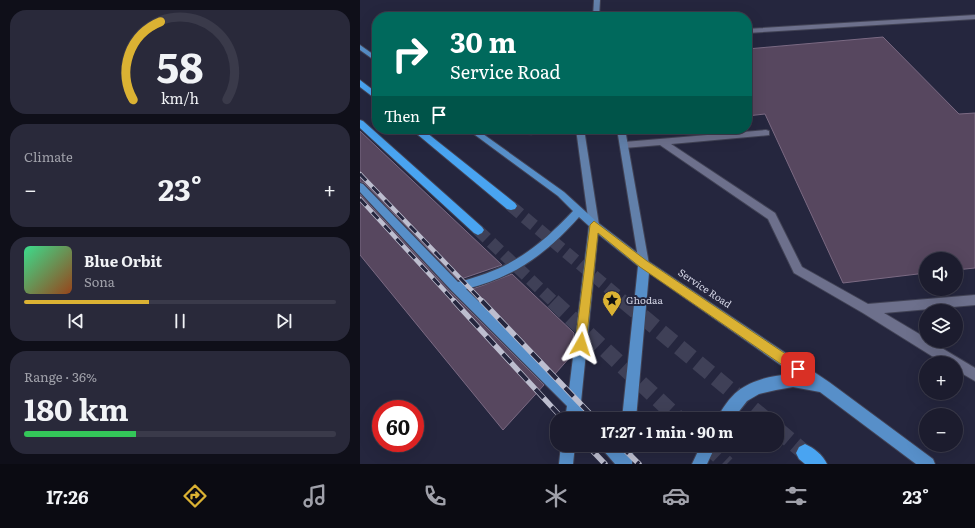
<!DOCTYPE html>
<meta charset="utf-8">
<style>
body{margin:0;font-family:Literata,serif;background:#29293a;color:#f1f3f6;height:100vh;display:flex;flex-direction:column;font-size:15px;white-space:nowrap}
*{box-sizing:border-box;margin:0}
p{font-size:13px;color:#a0a1aa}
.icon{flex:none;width:22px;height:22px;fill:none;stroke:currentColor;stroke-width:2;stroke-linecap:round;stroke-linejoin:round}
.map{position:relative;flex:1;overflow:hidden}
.panel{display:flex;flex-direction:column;gap:10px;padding:10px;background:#0f0f19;width:360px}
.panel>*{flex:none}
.banner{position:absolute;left:12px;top:12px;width:380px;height:122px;border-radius:16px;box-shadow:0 4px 16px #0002,0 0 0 1px #3a3a4a;background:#00695c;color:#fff;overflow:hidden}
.buttons{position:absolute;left:559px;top:252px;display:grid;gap:8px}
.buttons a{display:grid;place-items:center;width:44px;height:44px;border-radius:50%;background:#1c1c2e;box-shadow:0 4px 16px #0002,0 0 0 1px #3a3a4a;font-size:20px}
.speed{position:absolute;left:12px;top:400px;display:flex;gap:8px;font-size:20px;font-weight:700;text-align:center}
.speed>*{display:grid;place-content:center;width:52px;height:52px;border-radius:50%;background:#1c1c2e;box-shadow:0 4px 16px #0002,0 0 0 1px #3a3a4a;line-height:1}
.speed .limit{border:6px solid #d22;background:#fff;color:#111}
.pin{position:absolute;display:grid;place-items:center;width:34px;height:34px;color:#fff;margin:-17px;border-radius:8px;box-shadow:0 2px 6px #0006}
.me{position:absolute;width:44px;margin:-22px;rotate:6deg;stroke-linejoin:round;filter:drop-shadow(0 0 3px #0008)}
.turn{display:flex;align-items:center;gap:14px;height:84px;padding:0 12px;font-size:18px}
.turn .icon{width:52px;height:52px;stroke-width:2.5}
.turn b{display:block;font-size:28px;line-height:34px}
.then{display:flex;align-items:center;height:38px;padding:0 12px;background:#0003;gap:8px;font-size:15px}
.big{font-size:30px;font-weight:700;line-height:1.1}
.panel .widget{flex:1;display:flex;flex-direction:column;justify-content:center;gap:6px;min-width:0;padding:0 14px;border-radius:16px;background:#29293a}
.panel .dial{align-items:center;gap:0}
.dial svg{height:104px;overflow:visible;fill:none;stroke:#3a3a4a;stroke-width:7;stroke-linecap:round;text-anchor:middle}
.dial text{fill:#f1f3f6;stroke:none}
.song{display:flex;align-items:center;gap:12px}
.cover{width:48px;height:48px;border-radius:6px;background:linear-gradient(135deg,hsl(150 70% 55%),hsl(20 70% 35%))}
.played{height:4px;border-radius:2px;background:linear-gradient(90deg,#dbb233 40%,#3a3a4a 40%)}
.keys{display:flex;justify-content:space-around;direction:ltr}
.heat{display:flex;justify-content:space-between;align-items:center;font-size:22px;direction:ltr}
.charge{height:6px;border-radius:3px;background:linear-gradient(90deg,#34c759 36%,#3a3a4a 0)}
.trip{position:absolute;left:190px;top:412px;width:234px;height:40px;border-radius:16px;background:#1c1c2e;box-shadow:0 4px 16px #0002,0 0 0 1px #3a3a4a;font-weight:700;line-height:40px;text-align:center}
.menu{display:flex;height:64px;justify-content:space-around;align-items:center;background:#0b0b12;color:#a0a1aa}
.menu .icon{width:28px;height:28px}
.menu .current{color:#dbb233}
.menu b{font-size:18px;color:#f1f3f6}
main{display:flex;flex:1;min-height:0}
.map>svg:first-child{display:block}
.building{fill:#57475f;stroke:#7b6a83}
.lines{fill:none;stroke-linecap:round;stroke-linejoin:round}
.highway-tunnel-far1{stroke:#3f4057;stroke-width:12;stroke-dasharray:12 6;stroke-linecap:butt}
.highway-tunnel{stroke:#3f4057;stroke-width:16;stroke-dasharray:16 8;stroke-linecap:butt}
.lane-casing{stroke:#424356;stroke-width:2}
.secondary-casing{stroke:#424356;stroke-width:2}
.primary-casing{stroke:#424356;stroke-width:2}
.highway-casing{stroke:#424356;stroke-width:2}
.lane{fill:#6d708c;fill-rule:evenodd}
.secondary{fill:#6280aa;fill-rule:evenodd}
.primary{fill:#578fc9;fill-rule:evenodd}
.highway{fill:#49a4f1;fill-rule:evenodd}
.rail-far2-casing{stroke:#bdbecf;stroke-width:3.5}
.rail-far1-casing{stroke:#bdbecf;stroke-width:4.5}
.rail-casing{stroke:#bdbecf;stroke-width:5.5}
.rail-far2{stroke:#25263e;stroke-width:2.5;stroke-dasharray:7;stroke-linecap:butt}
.rail-far1{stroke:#25263e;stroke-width:3;stroke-dasharray:9;stroke-linecap:butt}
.rail{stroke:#25263e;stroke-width:4;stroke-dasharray:12;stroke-linecap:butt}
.route{fill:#dbb233;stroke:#8e7421}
.labels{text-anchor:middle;stroke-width:4;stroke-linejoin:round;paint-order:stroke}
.street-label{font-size:10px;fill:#d5d6e6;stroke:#25263e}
.poi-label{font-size:10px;fill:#d5d6e6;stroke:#25263e;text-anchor:start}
</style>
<main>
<section class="panel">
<div class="widget dial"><svg viewBox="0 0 100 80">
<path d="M14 69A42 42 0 1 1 86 69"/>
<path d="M14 69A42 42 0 0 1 35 9" stroke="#dbb233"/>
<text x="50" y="56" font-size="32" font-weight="700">58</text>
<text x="50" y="72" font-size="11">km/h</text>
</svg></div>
<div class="widget"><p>Climate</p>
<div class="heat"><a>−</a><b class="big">23°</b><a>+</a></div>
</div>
<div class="widget">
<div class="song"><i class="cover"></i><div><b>Blue Orbit</b><p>Sona</p></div></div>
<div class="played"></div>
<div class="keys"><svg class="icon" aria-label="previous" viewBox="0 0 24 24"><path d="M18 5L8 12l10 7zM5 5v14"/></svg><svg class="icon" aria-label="pause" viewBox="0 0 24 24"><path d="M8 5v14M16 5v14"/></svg><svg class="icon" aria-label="next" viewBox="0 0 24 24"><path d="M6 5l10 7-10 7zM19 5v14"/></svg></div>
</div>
<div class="widget"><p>Range · 36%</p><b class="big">180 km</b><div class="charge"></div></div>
</section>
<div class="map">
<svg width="615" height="464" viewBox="0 0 615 464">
<rect width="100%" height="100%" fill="#25263e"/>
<path class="building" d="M523,37L599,114L615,113V268L596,270V259H566V273L483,283L405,114L387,116V49Z
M0,131L142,265L98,280L4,183L0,182Z
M0,194L91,292L184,385L143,430L0,255Z
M152,274L214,333L212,355L195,374L109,290L124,285Z"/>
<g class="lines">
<path class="highway-tunnel-far1" d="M151,206L265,302
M118,230L194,302"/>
<path class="highway-tunnel" d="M193,301L319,419
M264,301L405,419
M417,429L445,453
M347,445L367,464"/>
<defs>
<path id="lane" d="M615,15V19L387,33V29Z
M406,130L409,131V135L311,144L415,213L442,267L508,304L615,295V305L524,313L566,338V341H570L615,368V381L596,370V363H583L503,313L434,273L408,219L300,145L264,148L260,145L264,142Z"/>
<path id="secondary" d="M234,0H240L239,17H233Z
M216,129H224L239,225L237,228H231L229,225Z
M257,129H265L289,264L288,267L284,269L280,267L279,264Z"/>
<path id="primary" d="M0,45L17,57V62L0,50Z
M107,129H116L204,192L237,222L288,261L469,382L573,459L575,464H556L460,392L433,387L416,390L399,394L387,401L373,419H357C361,410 370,397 378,391C392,380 418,373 435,375L289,273L276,419H262L278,266L238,234L221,402L233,419H205L207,406L92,291L0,192V183L3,184L98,282C150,269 177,249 213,211L198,196ZM219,217L229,226L209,390L106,289C155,277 186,254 219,217Z
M150,129H199L198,131C186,134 159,137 150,129Z
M201,445H215L213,464H199Z
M241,445H257L259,447V445H273L272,464H255L243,450Z
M341,445H356L347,464H332Z"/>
<path id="highway" d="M0,80L17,93V100L0,87Z
M0,120L3,121L122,227L124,230L122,233L118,235L114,233L0,128Z
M51,129H62L155,203L157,206L155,209L151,210L147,209Z
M445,444C454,448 463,455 467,464H445L439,459L436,453L439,447Z"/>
</defs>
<use href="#lane" class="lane-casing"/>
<use href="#secondary" class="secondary-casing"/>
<use href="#primary" class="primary-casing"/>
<use href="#highway" class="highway-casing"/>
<use href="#lane" class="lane"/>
<use href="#secondary" class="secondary"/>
<use href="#primary" class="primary"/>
<use href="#highway" class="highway"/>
<defs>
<path id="rail-far2" d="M0,174L1,175"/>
<path id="rail-far1" d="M0,174L123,302
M0,199L95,302"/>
<path id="rail" d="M94,301L203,419
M122,301L235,419
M227,445L245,464
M260,445L279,464"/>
</defs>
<use href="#rail-far2" class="rail-far2-casing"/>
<use href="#rail-far1" class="rail-far1-casing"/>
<use href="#rail" class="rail-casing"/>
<use href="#rail-far2" class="rail-far2"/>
<use href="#rail-far1" class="rail-far1"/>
<use href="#rail" class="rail"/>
</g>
<path class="route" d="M234,221L287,261L442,365L444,369L442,373L438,375L434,373L280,267L238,233L226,344L225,348L221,350L217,348L215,344L230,225Z"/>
<defs>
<symbol id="sight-pin" viewBox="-11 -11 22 30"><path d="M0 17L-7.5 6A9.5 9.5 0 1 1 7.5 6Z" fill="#dbb233" stroke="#25263e"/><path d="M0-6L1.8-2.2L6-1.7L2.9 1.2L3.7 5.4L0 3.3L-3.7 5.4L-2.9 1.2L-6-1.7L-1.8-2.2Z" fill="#111"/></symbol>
</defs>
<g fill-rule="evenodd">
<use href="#sight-pin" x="241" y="289" width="22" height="30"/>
</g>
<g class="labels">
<g class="street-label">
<text transform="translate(345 288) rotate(34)" y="4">Service Road</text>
</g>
<g class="poi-label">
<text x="266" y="304">Ghodaa</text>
</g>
</g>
</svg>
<div class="buttons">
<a><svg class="icon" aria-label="sound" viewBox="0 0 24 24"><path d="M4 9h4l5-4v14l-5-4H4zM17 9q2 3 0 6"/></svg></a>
<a><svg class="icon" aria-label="layers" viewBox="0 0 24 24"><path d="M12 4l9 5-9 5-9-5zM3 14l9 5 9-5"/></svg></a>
<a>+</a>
<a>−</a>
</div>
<div class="speed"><div class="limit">60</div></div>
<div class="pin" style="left:438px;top:369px;background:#d93025"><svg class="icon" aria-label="arrive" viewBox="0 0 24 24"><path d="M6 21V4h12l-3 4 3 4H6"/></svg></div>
<svg class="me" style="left:221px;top:344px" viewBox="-20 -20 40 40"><path d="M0-17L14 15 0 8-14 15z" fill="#dbb233" stroke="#fff" stroke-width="4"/></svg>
<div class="trip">17:27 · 1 min · 90 m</div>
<div class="banner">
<div class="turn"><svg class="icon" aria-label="right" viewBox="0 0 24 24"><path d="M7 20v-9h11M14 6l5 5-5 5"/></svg><div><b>30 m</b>Service Road</div></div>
<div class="then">Then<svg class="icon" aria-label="arrive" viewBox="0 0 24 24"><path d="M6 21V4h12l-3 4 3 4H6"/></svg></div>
</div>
</div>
</main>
<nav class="menu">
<b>17:26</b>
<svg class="icon current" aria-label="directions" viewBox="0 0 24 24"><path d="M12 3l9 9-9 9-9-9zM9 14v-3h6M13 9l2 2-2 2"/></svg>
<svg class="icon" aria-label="music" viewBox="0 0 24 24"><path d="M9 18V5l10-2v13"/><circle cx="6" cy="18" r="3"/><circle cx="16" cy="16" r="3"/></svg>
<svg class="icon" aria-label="phone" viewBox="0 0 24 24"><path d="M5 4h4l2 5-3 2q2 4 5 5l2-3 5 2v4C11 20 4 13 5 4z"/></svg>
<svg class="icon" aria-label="climate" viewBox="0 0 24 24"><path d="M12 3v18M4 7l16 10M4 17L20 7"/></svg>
<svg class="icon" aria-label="car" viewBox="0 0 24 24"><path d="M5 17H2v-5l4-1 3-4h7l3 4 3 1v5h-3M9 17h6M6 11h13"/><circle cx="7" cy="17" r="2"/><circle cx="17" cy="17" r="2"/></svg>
<svg class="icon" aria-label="filters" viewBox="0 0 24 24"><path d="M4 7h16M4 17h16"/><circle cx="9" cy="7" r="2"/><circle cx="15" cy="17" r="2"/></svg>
<b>23°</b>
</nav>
